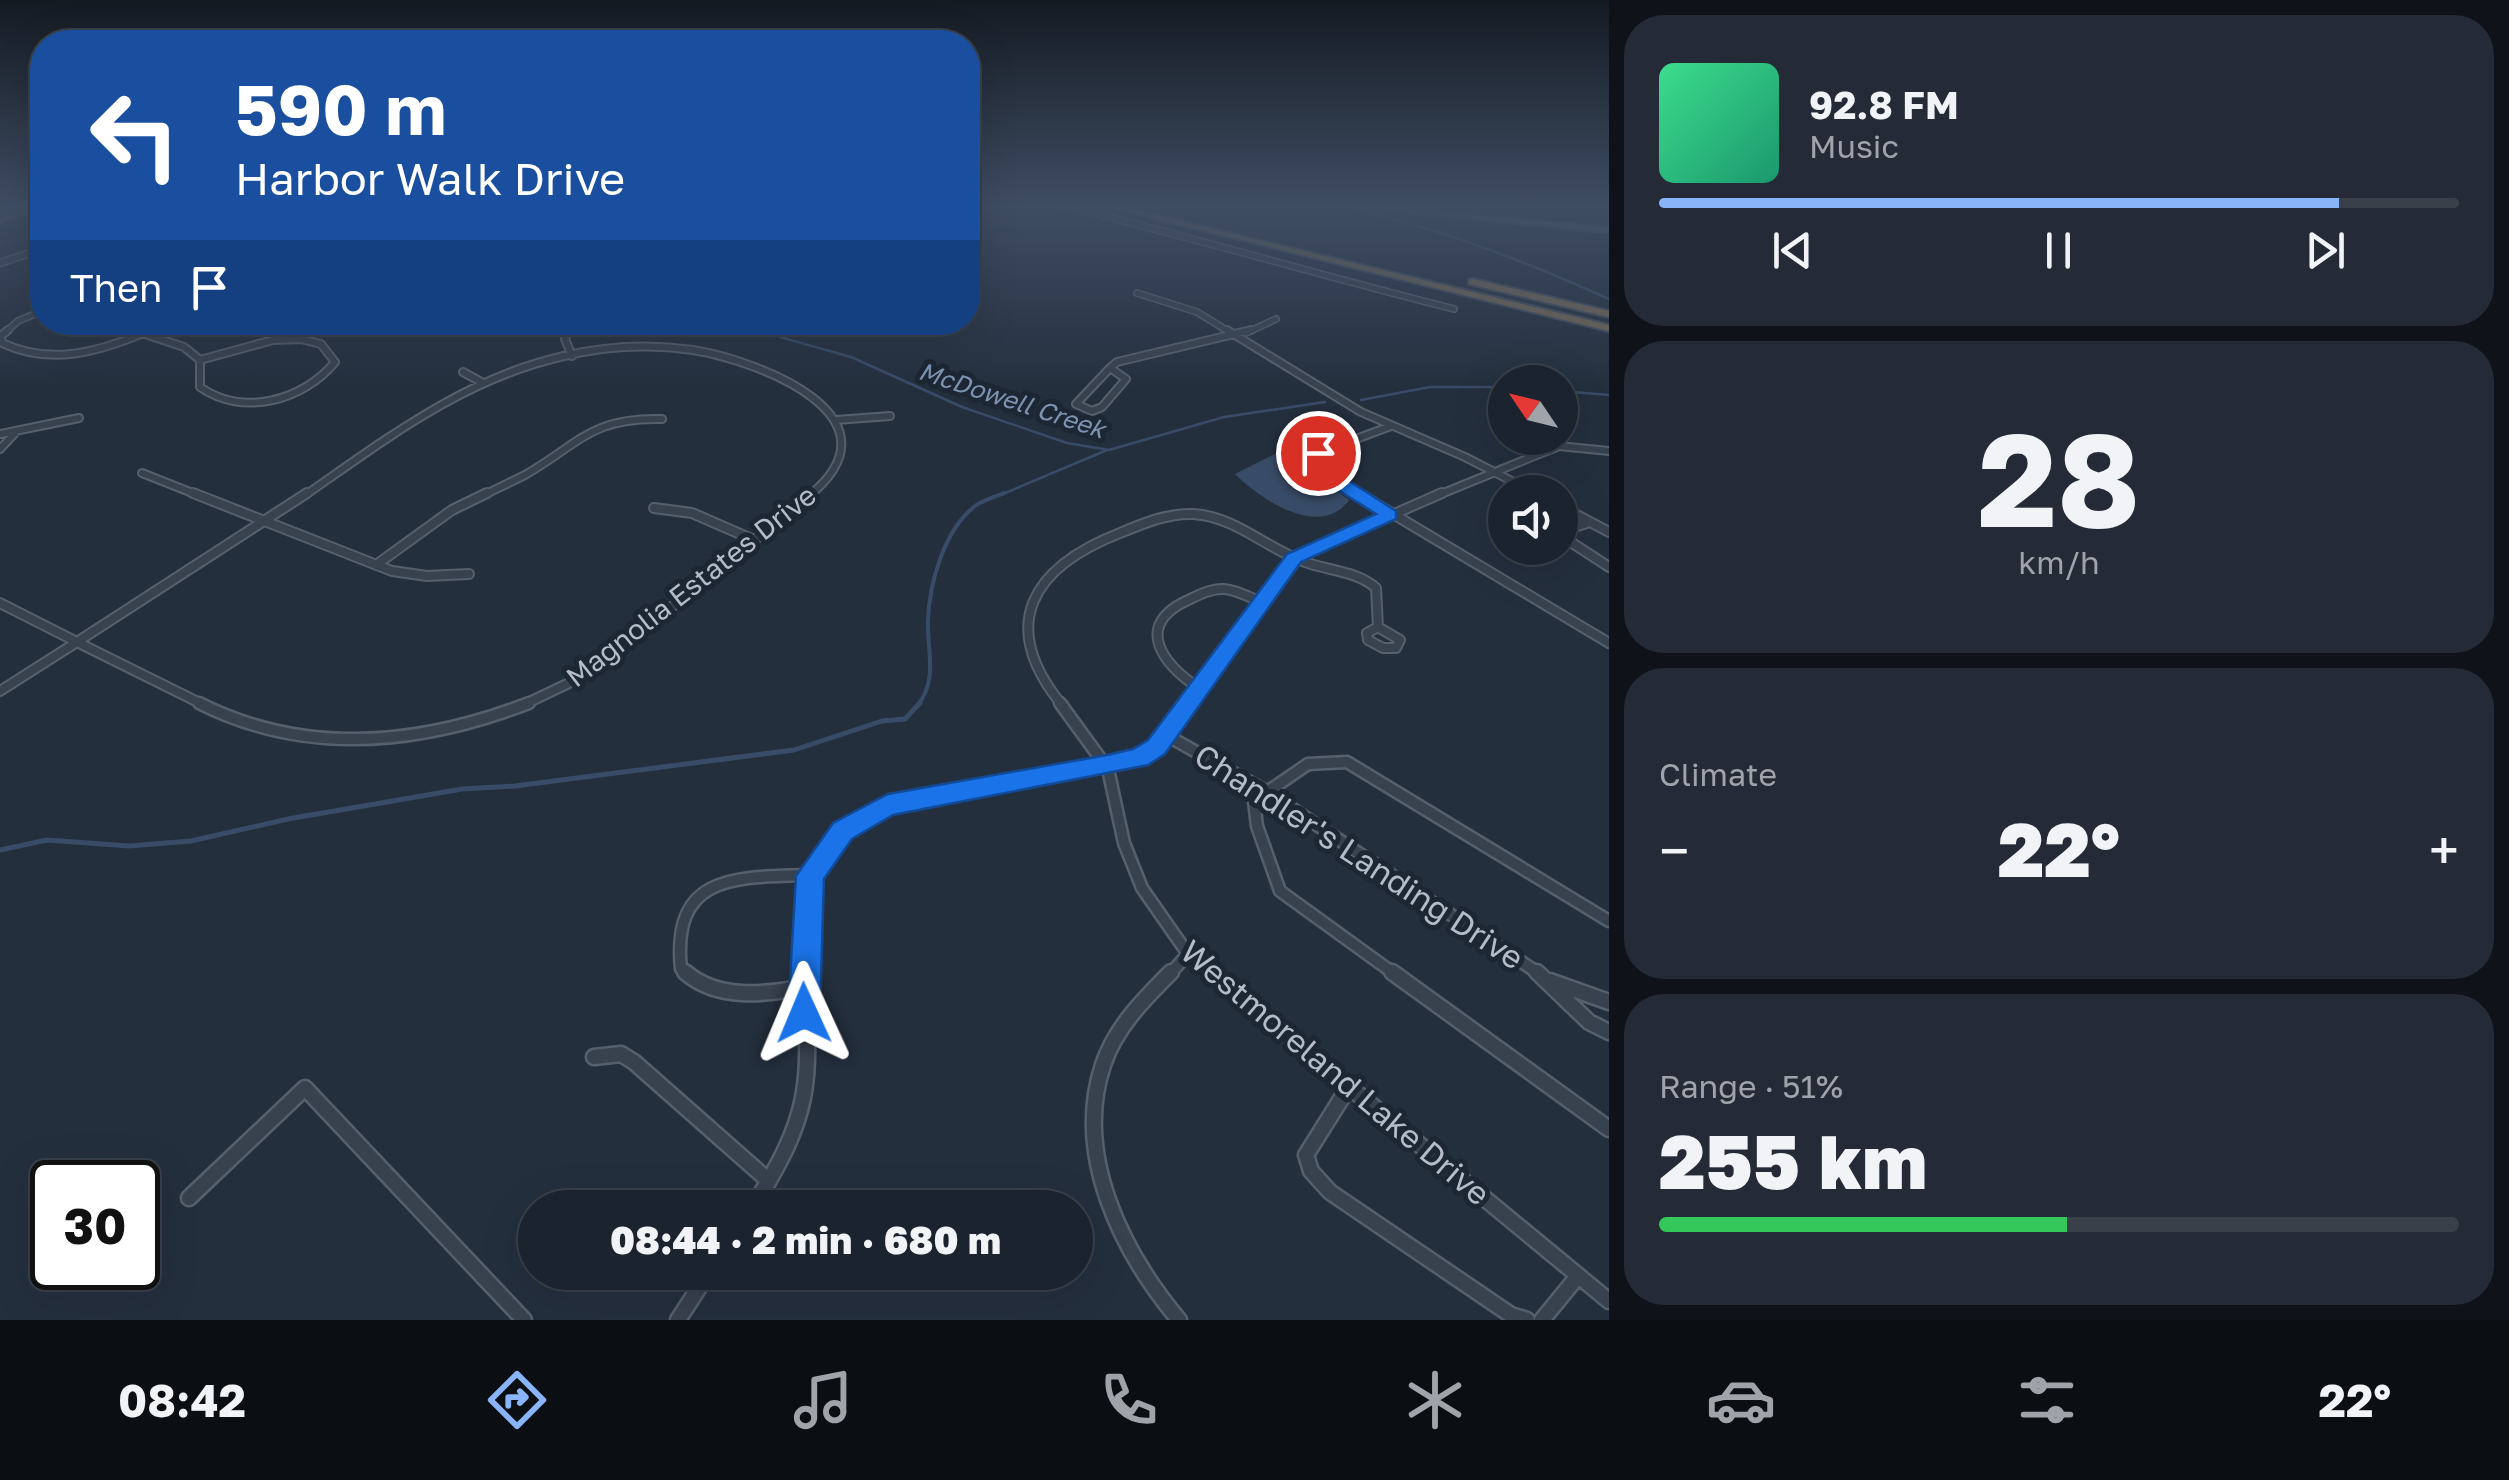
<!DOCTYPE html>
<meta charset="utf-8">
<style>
body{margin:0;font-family:"Golos Text",sans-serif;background:#242b36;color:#f1f3f6;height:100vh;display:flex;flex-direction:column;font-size:38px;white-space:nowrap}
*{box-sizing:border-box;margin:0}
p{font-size:32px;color:#a0a4aa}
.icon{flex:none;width:55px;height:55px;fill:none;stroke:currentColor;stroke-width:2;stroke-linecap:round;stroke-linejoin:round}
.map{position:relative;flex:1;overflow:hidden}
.sheet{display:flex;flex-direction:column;gap:15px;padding:15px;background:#0f1319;width:900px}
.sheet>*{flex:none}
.top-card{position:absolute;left:30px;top:30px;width:950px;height:305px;border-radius:40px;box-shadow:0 10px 40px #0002,0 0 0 2px #39404a;background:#1a4fa0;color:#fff;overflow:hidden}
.needle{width:65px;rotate:305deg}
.fabs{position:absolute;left:1488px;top:365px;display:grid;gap:20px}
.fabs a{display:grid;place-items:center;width:90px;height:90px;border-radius:50%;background:#1b232e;box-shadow:0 10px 40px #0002,0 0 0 2px #39404a;font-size:50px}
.speed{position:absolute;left:30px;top:1160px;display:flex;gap:20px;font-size:50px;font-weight:700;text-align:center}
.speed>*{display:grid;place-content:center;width:130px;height:130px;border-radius:50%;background:#1b232e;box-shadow:0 10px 40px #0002,0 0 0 2px #39404a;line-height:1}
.speed .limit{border:5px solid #111;border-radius:15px;background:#fff;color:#111}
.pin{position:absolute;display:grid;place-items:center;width:85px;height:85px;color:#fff;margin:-42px;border:5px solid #fff;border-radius:50%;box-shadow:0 2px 10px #0007}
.me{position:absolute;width:110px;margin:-55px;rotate:359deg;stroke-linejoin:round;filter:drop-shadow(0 0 8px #0008)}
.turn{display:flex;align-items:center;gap:35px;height:210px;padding:0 40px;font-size:45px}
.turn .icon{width:130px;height:130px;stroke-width:2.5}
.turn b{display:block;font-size:70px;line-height:85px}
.then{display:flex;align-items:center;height:95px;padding:0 40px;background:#0003;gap:20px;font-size:38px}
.big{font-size:75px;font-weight:800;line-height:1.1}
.sheet .tile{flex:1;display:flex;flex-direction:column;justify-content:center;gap:15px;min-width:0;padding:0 35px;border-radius:40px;background:#242b36}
.sheet .dial{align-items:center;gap:0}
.dial b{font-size:130px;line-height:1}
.song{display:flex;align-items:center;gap:30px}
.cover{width:120px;height:120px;border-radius:15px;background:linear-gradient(135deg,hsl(150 70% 55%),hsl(160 70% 35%))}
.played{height:10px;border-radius:5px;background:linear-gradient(90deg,#8ab4f8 85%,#39404a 85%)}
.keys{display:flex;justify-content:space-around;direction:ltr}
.heat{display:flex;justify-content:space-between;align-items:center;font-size:55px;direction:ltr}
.charge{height:15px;border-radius:8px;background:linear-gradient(90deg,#34c759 51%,#39404a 0)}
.trip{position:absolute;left:518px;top:1190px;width:575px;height:100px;border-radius:50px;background:#1b232e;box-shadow:0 10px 40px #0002,0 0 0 2px #39404a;font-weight:800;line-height:100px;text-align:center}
.tab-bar{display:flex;height:160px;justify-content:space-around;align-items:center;background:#0b0e12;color:#a0a4aa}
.tab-bar .icon{width:70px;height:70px}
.tab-bar .current{color:#8ab4f8}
.tab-bar b{font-size:45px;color:#f1f3f6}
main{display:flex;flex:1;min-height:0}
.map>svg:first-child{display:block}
.water{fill:#394c67}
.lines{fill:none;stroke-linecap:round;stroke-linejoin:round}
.stream-far2{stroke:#394c67;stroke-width:2.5}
.stream-far1{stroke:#394c67;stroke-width:4}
.stream{stroke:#394c67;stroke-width:5}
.minor-far4-casing{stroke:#565f6c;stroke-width:8}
.minor-far3-casing{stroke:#565f6c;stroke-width:10}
.minor-far2-casing{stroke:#565f6c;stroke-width:12}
.minor-far1-casing{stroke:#565f6c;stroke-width:15}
.minor-casing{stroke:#565f6c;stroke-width:19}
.tertiary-casing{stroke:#565f6c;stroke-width:9}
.secondary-casing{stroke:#565f6c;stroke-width:10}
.primary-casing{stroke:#414a57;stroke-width:5}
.motorway-casing{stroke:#434c59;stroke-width:4}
.minor-far4{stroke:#38414e;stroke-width:5}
.minor-far3{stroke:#38414e;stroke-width:6}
.minor-far2{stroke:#38414e;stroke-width:8}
.minor-far1{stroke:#38414e;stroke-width:10}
.minor{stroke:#38414e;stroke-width:14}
.tertiary{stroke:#38414e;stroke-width:6}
.secondary{stroke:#465061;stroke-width:8}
.primary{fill:#56606e;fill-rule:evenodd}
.motorway{fill:#746855;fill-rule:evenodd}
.route{fill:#1a73e8;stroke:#114b97;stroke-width:2.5}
.labels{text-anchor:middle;stroke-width:10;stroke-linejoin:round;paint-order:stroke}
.far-water-label{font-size:25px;font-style:italic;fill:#7c92b1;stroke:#1d2633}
.street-label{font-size:28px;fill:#b4bcc9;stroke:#1d2633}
.near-street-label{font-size:32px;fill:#b4bcc9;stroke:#1d2633}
</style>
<main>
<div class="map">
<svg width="1609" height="1320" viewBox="0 0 1609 1320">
<rect width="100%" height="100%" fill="#242f3e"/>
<path class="water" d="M1275,454L1290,457L1349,500C1320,540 1260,499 1235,474Z"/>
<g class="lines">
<path class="stream-far2" d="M1357,210C1444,230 1528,262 1609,299
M754,322L780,337L851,357L962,407L1067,443L1109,450L1224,417L1325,402
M1560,391L1609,395
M1361,400L1430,387H1505
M998,496L1107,450"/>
<path class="stream-far1" d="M918,705C938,679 927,651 928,621C929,584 944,530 975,506C983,500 995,497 1004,493"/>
<path class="stream" d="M0,850L47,840L129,846L191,841L288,819L462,789L515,786L794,750L882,721L905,719L920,703"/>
<defs>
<path id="minor-far4" d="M1060,205C1192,237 1322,276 1454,309
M1137,293L1197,312L1231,333
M109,322L141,333
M142,322H151
M169,322L168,329L204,322
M5,333L18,321L42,311
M568,333L573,322
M1246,333L1276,319"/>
<path id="minor-far3" d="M8,330L1,336L2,343C49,365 95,353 141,334
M133,330L184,347L200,360
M569,330L565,339L572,356
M1227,330L1361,412L1465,457L1533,492
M301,339L321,344L335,362C303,401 243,417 200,387V360L273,340Z
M1110,368L1126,379L1102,407L1092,411L1076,404Z
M1110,368L1117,362L1251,330
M463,372L483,383
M836,420L890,416
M0,434L79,418
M0,449L15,433
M142,473L200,496
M304,496C386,439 465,378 564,356C606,346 651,344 693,350C760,361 906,417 809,496
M482,496C496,489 511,482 525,475C580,443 592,417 662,419
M1363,496C1345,485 1316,476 1318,453L1391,426
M1436,496L1559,446L1609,451"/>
<path id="minor-far2" d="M193,493L392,571L427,576L469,574
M1358,493L1609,643
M1560,506L1609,532
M654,508L692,513L754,540
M1590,522L1568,529L1563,537L1609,567
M376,565L452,510L487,493
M0,603L77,642
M1378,627L1400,640L1396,648H1383L1368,640L1367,633Z
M77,642L204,705
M77,642L307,493
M1200,689C1165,666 1132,627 1186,601C1197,596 1211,588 1224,589C1237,590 1249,597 1261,602
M0,691L77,642
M523,705L569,683L610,657L812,493
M1062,705C996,624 1033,567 1120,533C1144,523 1168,513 1194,514C1236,517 1267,549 1305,562C1329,571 1357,571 1376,588L1378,627
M1187,705L1294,558L1442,493"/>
<path id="minor-far1" d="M199,703C306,757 420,745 529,703
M1060,703L1108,769L1124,843L1142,888L1188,954L1213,975
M1166,735L1266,791L1541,975
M688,975L681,969C671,874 735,877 810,875
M805,975L806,902L818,865L843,833L892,804L1139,758L1164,737L1189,703
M1169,975L1188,954
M1396,975L1280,891L1257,826L1254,801L1308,764L1347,762L1609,921"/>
<path id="minor" d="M685,972C717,1000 764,995 803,987
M1171,972C1144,999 1115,1028 1103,1065C1073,1155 1122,1252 1179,1320
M1210,972L1609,1301
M1392,972L1609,1129
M1537,972L1589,1022L1609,1032
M1550,981L1609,1002
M594,1057L621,1054L634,1062L769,1181
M1348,1088L1306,1155L1311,1171L1330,1192L1511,1315L1527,1320
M189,1198L305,1088L524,1320
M752,1208C814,1111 810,1083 804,972
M678,1320L709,1272
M1542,1320L1578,1276"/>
<path id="tertiary" d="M0,263L42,249"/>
<path id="secondary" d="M0,218L39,205"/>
<path id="primary" d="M1338,205H1359L1609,228V232Z"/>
<path id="motorway" d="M1101,205H1114L1609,325V331Z
M1473,279L1609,311V317L1469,284V280Z"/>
</defs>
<use href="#minor-far4" class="minor-far4-casing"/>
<use href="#minor-far3" class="minor-far3-casing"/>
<use href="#minor-far2" class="minor-far2-casing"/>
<use href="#minor-far1" class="minor-far1-casing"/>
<use href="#minor" class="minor-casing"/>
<use href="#tertiary" class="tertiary-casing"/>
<use href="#secondary" class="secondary-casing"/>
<use href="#primary" class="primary-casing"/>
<use href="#motorway" class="motorway-casing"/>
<use href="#minor-far4" class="minor-far4"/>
<use href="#minor-far3" class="minor-far3"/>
<use href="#minor-far2" class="minor-far2"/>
<use href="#minor-far1" class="minor-far1"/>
<use href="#minor" class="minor"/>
<use href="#tertiary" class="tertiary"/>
<use href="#secondary" class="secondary"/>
<use href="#primary" class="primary"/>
<use href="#motorway" class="motorway"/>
</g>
<linearGradient id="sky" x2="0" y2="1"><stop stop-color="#141a22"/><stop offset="0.53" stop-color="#3f4d63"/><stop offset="1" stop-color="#3f4d63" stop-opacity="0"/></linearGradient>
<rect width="1609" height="389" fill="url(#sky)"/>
<path class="route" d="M1318,448L1327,453L1329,468L1396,511V519L1301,562L1165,754L1148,765L893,815L852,839L824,879L820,1013L815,1024L804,1029L793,1024L788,1013L796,876L833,823L888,794L1107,755L1133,749L1148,740L1287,554L1376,514L1316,476L1308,463L1312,450Z"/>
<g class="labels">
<g class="far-water-label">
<text transform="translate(1012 400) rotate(18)" y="9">McDowell Creek</text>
</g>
<g class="street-label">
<text transform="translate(691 586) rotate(-38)" y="10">Magnolia Estates Drive</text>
</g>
<g class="near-street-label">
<text transform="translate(1359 857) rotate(33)" y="11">Chandler's Landing Drive</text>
<text transform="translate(1335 1073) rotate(40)" y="11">Westmoreland Lake Drive</text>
</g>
</g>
</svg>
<div class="fabs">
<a><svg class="needle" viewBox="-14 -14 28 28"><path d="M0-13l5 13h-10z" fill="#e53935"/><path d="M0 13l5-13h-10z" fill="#a0a4aa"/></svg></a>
<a><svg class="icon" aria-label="sound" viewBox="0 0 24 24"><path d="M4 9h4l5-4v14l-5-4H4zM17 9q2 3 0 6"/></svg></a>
</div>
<div class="speed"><div class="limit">30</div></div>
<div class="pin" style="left:1318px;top:453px;background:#d93025"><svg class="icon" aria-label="arrive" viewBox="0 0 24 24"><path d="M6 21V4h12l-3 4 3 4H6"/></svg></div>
<svg class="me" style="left:804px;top:1013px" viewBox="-20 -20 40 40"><path d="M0-17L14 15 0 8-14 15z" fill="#1a73e8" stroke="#fff" stroke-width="4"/></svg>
<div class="trip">08:44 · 2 min · 680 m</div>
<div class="top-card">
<div class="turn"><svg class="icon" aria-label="left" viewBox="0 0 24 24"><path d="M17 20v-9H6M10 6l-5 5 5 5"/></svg><div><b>590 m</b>Harbor Walk Drive</div></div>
<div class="then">Then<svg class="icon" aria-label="arrive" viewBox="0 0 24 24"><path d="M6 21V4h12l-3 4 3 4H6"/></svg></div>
</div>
</div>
<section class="sheet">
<div class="tile">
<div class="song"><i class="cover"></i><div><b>92.8 FM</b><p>Music</p></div></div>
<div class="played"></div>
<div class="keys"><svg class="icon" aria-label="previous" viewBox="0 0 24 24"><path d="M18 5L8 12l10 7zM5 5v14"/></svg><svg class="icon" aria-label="pause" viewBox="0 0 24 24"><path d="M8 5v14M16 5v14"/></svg><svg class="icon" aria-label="next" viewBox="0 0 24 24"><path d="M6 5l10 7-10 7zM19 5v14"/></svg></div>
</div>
<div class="tile dial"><b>28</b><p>km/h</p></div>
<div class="tile"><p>Climate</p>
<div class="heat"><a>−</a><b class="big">22°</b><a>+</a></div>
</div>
<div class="tile"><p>Range · 51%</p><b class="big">255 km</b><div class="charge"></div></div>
</section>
</main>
<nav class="tab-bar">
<b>08:42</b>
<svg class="icon current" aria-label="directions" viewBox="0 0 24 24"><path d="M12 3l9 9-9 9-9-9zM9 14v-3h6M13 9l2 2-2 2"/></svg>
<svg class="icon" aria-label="music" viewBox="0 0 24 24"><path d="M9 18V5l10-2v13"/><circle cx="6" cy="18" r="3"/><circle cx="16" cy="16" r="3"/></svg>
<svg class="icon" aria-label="phone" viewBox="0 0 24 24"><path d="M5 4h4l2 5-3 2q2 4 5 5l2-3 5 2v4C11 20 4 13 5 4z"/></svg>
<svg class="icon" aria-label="climate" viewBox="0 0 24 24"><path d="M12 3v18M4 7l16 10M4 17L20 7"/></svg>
<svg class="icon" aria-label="car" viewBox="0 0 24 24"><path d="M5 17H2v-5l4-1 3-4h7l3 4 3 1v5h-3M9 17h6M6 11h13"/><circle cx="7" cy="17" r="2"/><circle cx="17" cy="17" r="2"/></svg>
<svg class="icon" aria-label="filters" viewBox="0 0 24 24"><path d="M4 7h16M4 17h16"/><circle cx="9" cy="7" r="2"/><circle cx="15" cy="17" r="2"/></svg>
<b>22°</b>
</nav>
